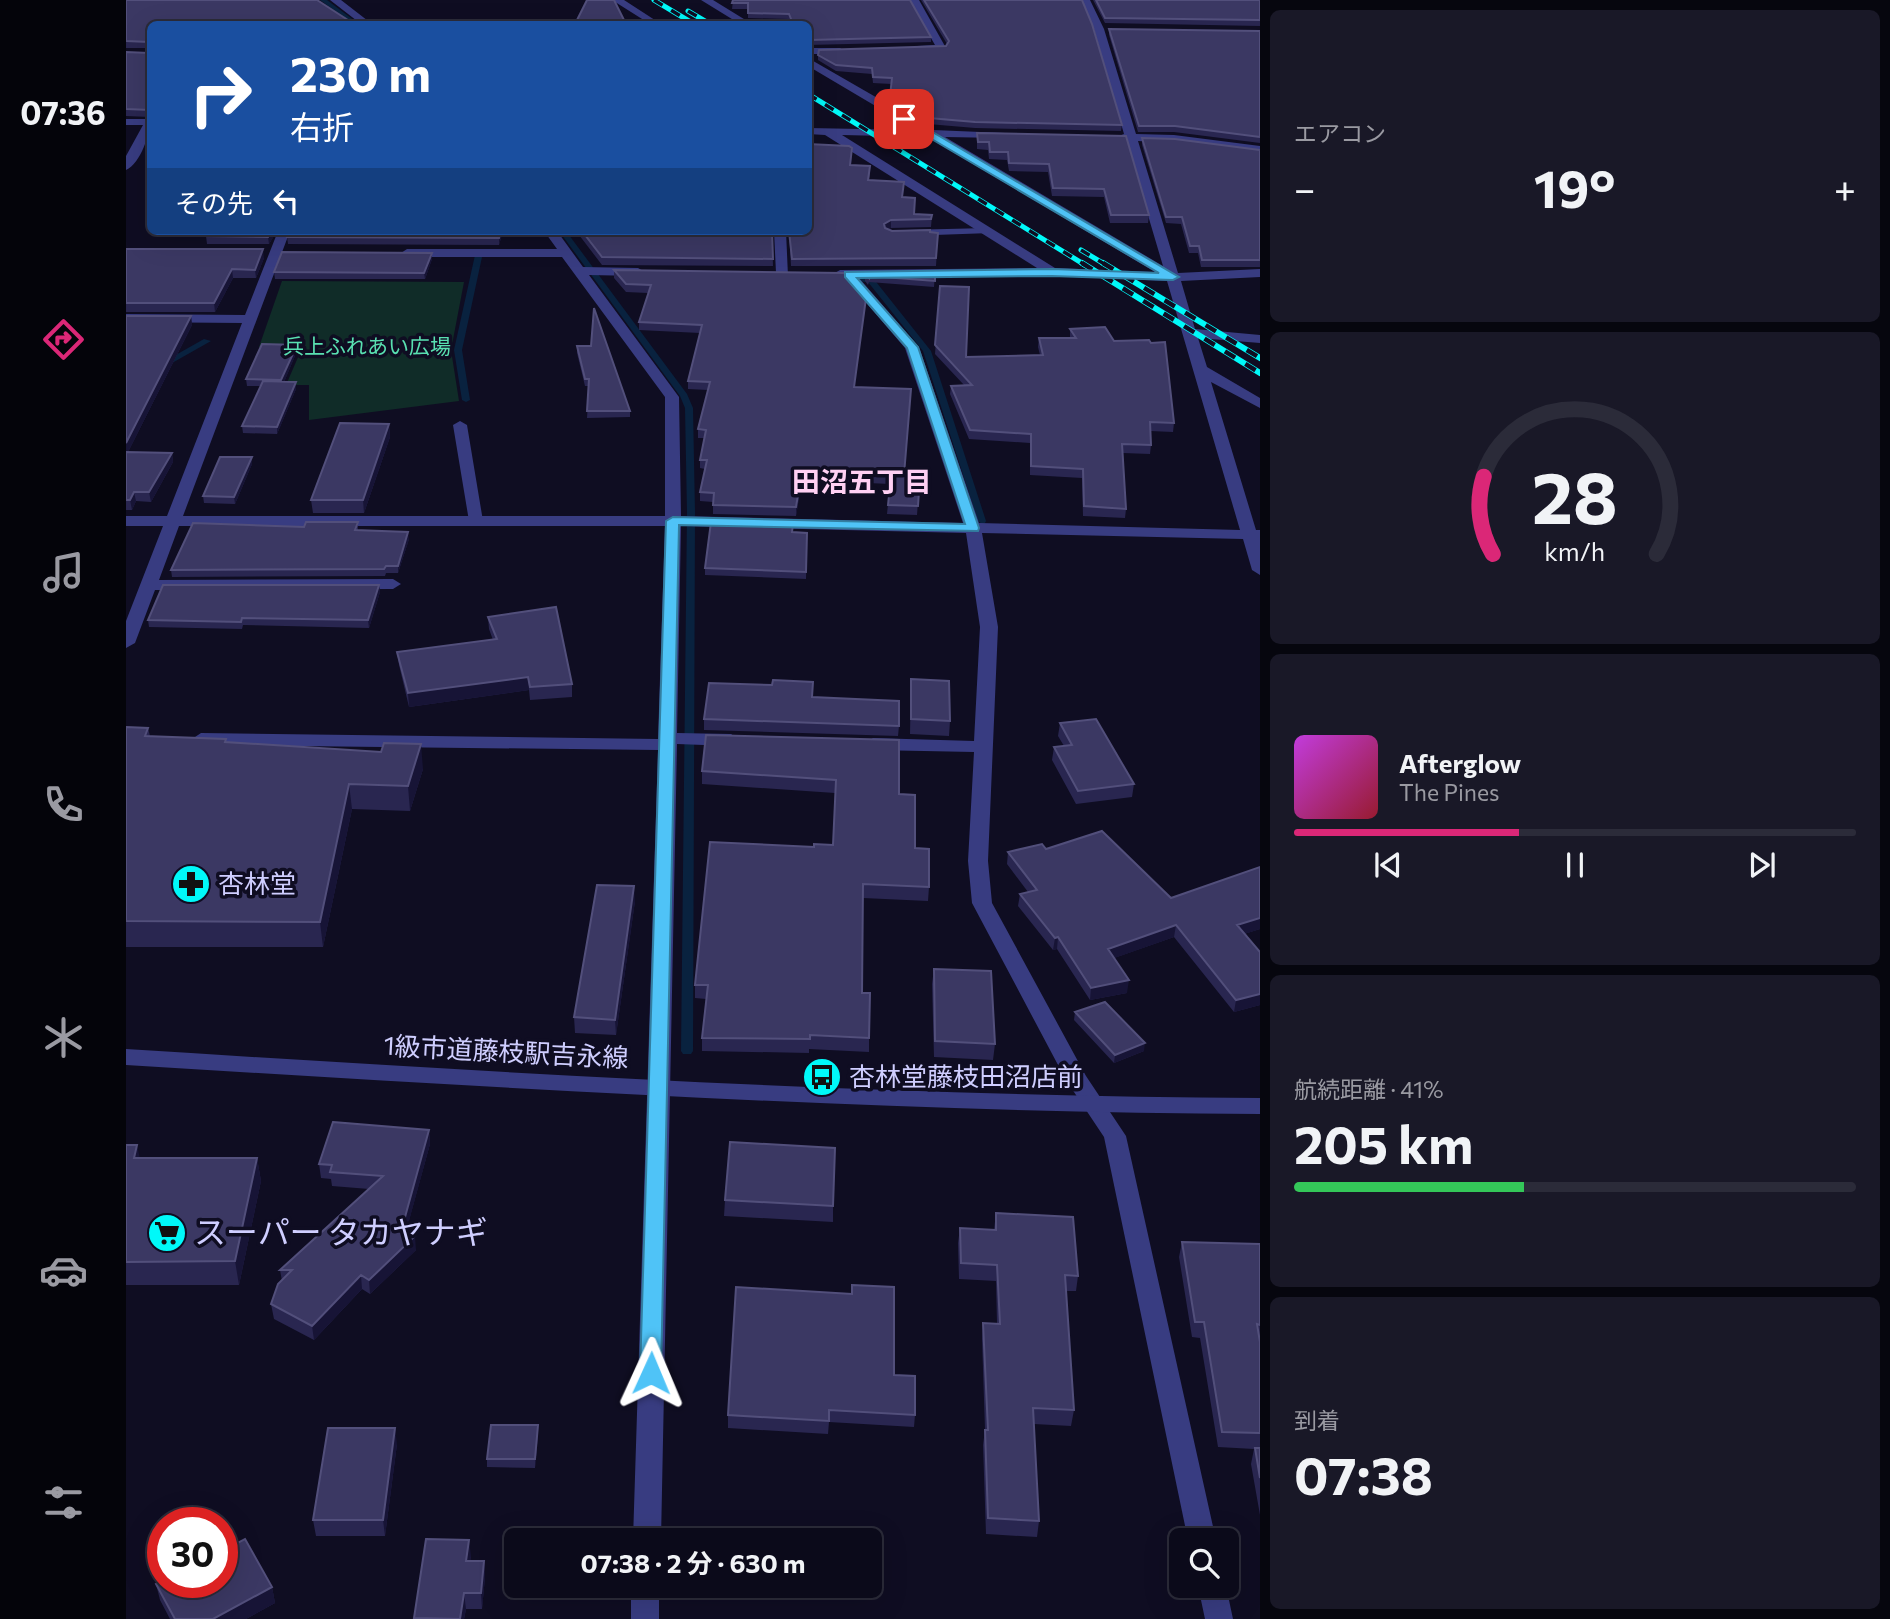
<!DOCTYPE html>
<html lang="ja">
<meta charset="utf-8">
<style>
body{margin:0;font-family:Commissioner,"Noto Sans JP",sans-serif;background:#191827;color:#f1f3f6;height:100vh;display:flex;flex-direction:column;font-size:26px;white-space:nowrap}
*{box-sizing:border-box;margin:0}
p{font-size:23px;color:#9a9aa2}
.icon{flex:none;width:38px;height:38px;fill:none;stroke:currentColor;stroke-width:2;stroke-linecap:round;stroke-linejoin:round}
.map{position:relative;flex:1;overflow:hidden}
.panel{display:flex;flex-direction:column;gap:10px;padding:10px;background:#06060e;width:630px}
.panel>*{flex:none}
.top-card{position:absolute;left:21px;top:21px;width:665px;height:214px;border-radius:10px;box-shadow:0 7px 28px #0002,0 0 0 2px #2b2b39;background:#1a4fa0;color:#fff;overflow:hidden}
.controls{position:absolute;left:1043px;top:1528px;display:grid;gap:14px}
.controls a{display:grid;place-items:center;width:70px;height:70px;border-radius:10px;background:#0b0a1a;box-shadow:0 7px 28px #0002,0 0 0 2px #2b2b39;font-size:35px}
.speed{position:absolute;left:21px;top:1507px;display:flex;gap:14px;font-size:35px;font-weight:700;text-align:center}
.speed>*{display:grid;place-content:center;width:91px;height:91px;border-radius:50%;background:#0b0a1a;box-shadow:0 7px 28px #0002,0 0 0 2px #2b2b39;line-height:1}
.speed .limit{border:10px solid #d22;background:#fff;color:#111}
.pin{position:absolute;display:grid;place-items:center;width:60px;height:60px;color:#fff;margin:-30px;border-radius:14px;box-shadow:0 4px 10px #0006}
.me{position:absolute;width:77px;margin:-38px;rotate:1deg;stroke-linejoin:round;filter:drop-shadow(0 0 5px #0008)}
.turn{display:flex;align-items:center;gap:24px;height:147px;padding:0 28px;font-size:32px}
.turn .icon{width:91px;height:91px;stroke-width:2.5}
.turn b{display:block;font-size:49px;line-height:60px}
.then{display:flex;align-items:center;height:66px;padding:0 28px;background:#0003;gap:14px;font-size:26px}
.big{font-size:52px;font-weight:700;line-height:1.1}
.panel .tile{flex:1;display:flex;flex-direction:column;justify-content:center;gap:10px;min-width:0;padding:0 24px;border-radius:10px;background:#191827}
.panel .dial{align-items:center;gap:0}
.dial svg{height:182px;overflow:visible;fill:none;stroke:#2b2b39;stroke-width:7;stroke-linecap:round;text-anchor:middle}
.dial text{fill:#f1f3f6;stroke:none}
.song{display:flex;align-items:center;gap:21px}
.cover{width:84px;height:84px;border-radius:10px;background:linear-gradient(135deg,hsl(290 70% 55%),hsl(350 70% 35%))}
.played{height:7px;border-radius:4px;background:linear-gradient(90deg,#db2777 40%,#2b2b39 40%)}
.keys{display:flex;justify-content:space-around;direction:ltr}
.heat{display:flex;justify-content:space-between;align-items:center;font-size:38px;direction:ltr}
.charge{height:10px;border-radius:5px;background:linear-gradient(90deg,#34c759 41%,#2b2b39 0)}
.trip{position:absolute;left:378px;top:1528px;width:378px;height:70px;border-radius:10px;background:#0b0a1a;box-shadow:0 7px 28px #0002,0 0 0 2px #2b2b39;font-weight:700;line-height:70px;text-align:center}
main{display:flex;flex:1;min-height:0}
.dock{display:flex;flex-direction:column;width:126px;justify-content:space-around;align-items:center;background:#04040a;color:#9a9aa2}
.dock .icon{width:49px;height:49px}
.dock .active{color:#db2777}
.dock b{font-size:32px;color:#f1f3f6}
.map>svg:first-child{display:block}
.green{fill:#102c28}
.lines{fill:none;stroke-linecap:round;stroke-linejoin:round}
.stream{fill:#09223f;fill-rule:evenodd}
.service{fill:#383c81;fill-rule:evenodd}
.minor{fill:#383c81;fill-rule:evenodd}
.tertiary{fill:#383c81;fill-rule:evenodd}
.rail-far1-casing{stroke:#00f9f9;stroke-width:5}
.rail-casing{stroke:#00f9f9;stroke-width:6}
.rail-far1{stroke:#0f0d22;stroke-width:3.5;stroke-dasharray:10;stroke-linecap:butt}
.rail{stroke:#0f0d22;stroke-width:4.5;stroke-dasharray:12;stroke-linecap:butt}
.wall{fill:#292650}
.shaded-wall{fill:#171436}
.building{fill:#3b3863;stroke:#524f7b;stroke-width:2}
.route{fill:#4fc3f7;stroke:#337fa1;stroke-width:2}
.labels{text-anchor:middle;stroke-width:7;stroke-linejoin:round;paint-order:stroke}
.far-park-label{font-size:21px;fill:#59e0b1;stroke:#0f0d22}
.poi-label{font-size:26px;fill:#cfceff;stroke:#0f0d22;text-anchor:start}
.street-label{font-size:26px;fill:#cfceff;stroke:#0f0d22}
.neighbourhood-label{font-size:28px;font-weight:bold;fill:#ffd0f3;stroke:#0f0d22}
.near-poi-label{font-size:32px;fill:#cfceff;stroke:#0f0d22;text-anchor:start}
</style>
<main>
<nav class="dock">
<b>07:36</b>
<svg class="icon active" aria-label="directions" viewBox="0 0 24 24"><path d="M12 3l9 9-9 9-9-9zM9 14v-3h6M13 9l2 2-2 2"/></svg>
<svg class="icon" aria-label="music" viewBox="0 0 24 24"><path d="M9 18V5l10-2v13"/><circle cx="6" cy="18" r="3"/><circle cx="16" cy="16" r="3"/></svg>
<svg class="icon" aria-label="phone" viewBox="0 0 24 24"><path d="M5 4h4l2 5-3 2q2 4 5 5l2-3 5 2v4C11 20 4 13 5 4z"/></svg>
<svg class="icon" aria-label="climate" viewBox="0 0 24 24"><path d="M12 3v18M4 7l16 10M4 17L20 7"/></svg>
<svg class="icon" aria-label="car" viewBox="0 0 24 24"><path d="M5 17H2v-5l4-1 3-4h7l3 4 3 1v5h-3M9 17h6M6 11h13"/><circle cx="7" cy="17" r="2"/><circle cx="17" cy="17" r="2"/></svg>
<svg class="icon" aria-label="filters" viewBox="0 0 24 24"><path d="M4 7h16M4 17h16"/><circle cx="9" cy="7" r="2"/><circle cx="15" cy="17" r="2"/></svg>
</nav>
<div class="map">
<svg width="1134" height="1619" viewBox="0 0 1134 1619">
<rect width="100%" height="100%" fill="#0f0d22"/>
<path class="green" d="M156,281L338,282L325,350L333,401L183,420V385H160L176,348L133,347Z"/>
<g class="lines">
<path class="stream" d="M194,0H201L233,24H227Z
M433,231H440L561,394L567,408L569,512L567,1051L565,1054H557L555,1051L561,512L559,408L554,396Z
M349,255L356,257L336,350L344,400L340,402L336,400L328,350Z
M719,277L747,278L805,351L860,521L859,523L856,524L852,521L797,351L742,282L722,281L718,279Z
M78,339L85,341L39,367H36L32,365Z"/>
<path class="service" d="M783,0H793L820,48L818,50H791V46L809,45Z
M682,48H714L719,51L714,54H682Z
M861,228L865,229V233L780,236L774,233L780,230Z
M334,421L341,425L357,521L350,525L343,521L327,425Z"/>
<path class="minor" d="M204,0H215L246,24H235Z
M486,0H498L535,24H524Z
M575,0H587L626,24H614Z
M954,0H964L978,29L1010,134L1048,135L1134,146V154L1048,143L1012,141L1052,273L1134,269V277L1055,281L1069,329L1134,335V343L1072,338L1081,367L1134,398V408L1085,382L1130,530H1134V575L1126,570L1117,539L856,533L872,627L862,861L866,903L960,1076L1000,1136L1090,1540H1062L978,1137L940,1080L846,903L842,861L848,752L747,750L738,744L747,738L848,741L854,627L840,533L555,526L551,733L605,734L614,740L605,746L551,744L535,1540H507L532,750L75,745L66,739L75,733L532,739L539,526H53L33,580L267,579L275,584L267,589L29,590L9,643L0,648V621L37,526H0V516H41L116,323L0,322V314L119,315L152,231H164L57,516H539V397L436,257H281L275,253L281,249H431L418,231H431L457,267L512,268L519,272L512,276L463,275L553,397L555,516L837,523L779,348L719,278L707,274L714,270L911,268L699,135L682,134V128L790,130L682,66V58L807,130L879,133L881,135L875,138L819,137L1037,266L1000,141L990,137L998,134L968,29ZM716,135L802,137L1029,272L929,268ZM926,276L1041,281L1114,530L853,523L793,347L733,278Z
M0,119H24C24,134 15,163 0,170V156L17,125H0Z
M648,231H660L662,276H652L650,273Z
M505,1586H533V1619H505Z
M1072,1586H1100L1107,1619H1079Z"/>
<path class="tertiary" d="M0,1049C378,1073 755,1096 1134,1098V1114C755,1112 378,1088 0,1065Z"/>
<defs>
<path id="rail-far1" d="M528,0L568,24
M562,11L584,24
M682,94L959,265
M955,250L980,265"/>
<path id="rail" d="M956,263L1134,373
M977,263L1134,358"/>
</defs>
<use href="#rail-far1" class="rail-far1-casing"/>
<use href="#rail" class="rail-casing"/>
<use href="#rail-far1" class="rail-far1"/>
<use href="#rail" class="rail"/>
</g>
<path class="wall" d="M0,0L24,24V50V48H0Z
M607,0L805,37V42L682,45V24H665L663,19L622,18V9H606Z
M795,0H956L996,125L995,131L849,128L802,124L790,116L789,105L764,102L765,84L747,83L746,74L710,71L692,60V55L820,46L821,44Z
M967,0H1134V26L979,23Z
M983,29L1134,31V143L1048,132H1012L983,35Z
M24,51V117L0,116V52L23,53Z
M851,133L1000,136L1023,215L1022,223H984L978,197L926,196L922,172L883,171L881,160L863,159L862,150L851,149Z
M1016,138L1134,150V267H1075L1072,253H1063L1055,224L1040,223L1016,145Z
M726,148L725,165L744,173L743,180L777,197L788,214L806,215L805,227L765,228L762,229L766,231L812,233L810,266H665L663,231H682Z
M151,231L143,244H81L80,236Z
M377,231L373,245L162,244L161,237Z
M450,231H646L647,266L476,265Z
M0,249L138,258L130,278H107L89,312H0Z
M306,259L299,279H149L148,272Z
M488,270L740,298L728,387L778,475L794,476L791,515L761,514L764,484L676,480L670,516L587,514V502L574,501V492L579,469L574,468V460L578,438H572V429L582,390L562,389V381L574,333L513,330V322L522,293L500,292L488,278Z
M739,274H809L808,287L743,282L742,285L739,281Z
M814,286L840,357L914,355L912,347L913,338H944V329L988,341L1048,423L1047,432L1024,431L1025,445L1024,454L997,453L1000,509L999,518L957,516L956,478L904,475V443L843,439L824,394L825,386L838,385L809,354Z
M0,316H65L66,325L2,452L46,453L47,462L25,502L10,501L6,510H0Z
M171,345V351L158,382H170V389L151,434L117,433L116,426L135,386H121L120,379Z
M451,346L504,411V417L461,418L463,386H459L451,353Z
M263,424L264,437L238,513H187L185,500Z
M126,464L109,504L78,503L77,496Z
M232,522V530L283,539L272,573H260L259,576L46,577L45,570L178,527Z
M667,532L681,533L680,579L579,575V568Z
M253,585L254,592L243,628L117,625L116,629L23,627L22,620Z
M362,617L446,684V697L404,700L403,690L283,707L273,665L271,652L367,640L363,629Z
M785,679L824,721L823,736L784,734Z
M686,697L773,726L772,736L578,730V719Z
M934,723L1008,784L1006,797L950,804L926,760L928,747L938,746L932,736Z
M0,727L22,728L24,736L101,742L297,769L284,811L226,809L197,947H0Z
M580,735L773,794L789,848L803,887L802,901L737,898L736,993L743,1038V1052L683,1049V1053L576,1051V1038L580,999L569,998V985L688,847L707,845L709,793L576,784V771Z
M920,849L1045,898L1134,867V929L1118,934L1134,952V1005L1108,1012L1048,937L988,958L1001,993L964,1000L931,949L927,950L892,906L894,894L902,892L881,864L882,852Z
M509,901L490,1035L449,1033L448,1017Z
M808,969L869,1044L867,1060L808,1057L806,984Z
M949,1012L1018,1051L988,1063L948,1020Z
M303,1130L304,1144L280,1231L290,1250L244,1294L236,1289L188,1340L148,1319L145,1304L156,1281L154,1270L243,1189L206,1186L205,1179L195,1178L193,1164Z
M0,1145L14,1158H131L135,1181L113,1285H0Z
M599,1200L707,1206V1222L598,1216Z
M870,1213L952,1276L950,1291H940L948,1410L945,1426L908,1424L913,1521L911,1537L860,1534L857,1445L859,1430L856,1339L857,1323L871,1324L870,1281L833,1279L832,1243L834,1228L868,1230Z
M1056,1242L1134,1244V1515L1125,1464L1128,1449L1092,1447L1074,1338L1066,1337L1053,1257Z
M726,1294L789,1415L788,1427L703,1422L702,1434L602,1428V1415Z
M412,1434L409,1468L361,1467V1459Z
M271,1444L259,1536H190L187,1520Z
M345,1556L344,1561H358L359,1577L356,1609H340L338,1619H288V1618Z
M30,1584L146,1587L149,1603L120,1619H44L34,1600Z"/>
<path class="shaded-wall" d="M765,220V228L758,232V224Z
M146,231H151L143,244L142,237Z
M375,231H377L373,245V238Z
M137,249L138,258L130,278L129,270Z
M306,253V259L299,279L298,273Z
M106,269L107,278L89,312L88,303Z
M65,316L66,325L0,456V443Z
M171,345V351L156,387L155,380Z
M170,382V389L151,434V427Z
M263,424L264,437L238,513L237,500Z
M46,453L47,462L25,502L23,492Z
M126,457V464L109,504L108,497Z
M676,471V480L670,516V507Z
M8,492L10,501L6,510L4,500Z
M282,532L283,539L272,573V566Z
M253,585L254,592L243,628L242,620Z
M402,677L403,690L283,707L282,693Z
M295,744L297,769L284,811L282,786Z
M223,784L226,809L197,947L194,922Z
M508,886L509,901L490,1035L489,1020Z
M1134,918V929L1109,937L1111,925Z
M1050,925L1048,937L980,961L982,949Z
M932,937L931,949L927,950L929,938Z
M1003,980L1001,993L964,1000L965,988Z
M1134,994V1005L1108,1012L1110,1000Z
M1019,1043L1018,1051L988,1063L989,1055Z
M303,1130L304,1144L277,1243L276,1228Z
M11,1145L16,1168L8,1158Z
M131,1158L135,1181L113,1285L109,1261Z
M289,1236L290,1250L244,1294L243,1280Z
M235,1275L236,1289L188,1340L186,1326Z
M412,1425V1434L409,1468V1459Z
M269,1428L271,1444L259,1536L257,1520Z
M343,1540L345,1556L342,1577L340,1561Z
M358,1561L359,1577L356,1609L355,1593Z
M146,1587L149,1603L120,1619H87Z
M338,1593L340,1609L338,1619H334Z"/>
<path class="building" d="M0,0H191L228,24H24V46L23,42L0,41Z
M461,0H488L500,24H449Z
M607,0H784L805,37L682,40V24H667L663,14L622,13V3H606Z
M798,0H956L966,24L996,125L849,122L803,118L790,110V99L764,96L766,78L747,77L746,68L710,65L692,55L693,50L820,46L823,41Z
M970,0H1134V20L979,18Z
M983,29L1134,31V137L1049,126H1013Z
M24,51V110L0,109V52L23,53Z
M851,133L1000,136L1023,215H985L978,189L927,188L923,164L883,163L882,152H864L863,142H852Z
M1016,138L1049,139L1134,150V260H1076L1073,246H1064L1056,217H1040Z
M682,144L723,146L726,148L724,165L744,166L742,180L778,182L776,197L789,198L788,214L806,215L805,219L765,220L758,224L759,228L766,231L804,230V232L812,233L810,258L666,259L663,231H682Z
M83,231H146L142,237L80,236Z
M163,231H375L373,238L161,237Z
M456,231H646L647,259L476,257Z
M0,249H137L129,270L106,269L88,303H0Z
M156,252L306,253L298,273L148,272Z
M488,270L718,273L740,298L728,387L785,389L778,475L794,476L792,506L762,505L765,476L676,471L670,507L587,505L588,493L574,492L581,460H574L580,430L572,429L584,382L562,381L576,325L513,322L525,285L500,284Z
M739,274H809V281L743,276V278Z
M814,286L843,287L840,357L917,355L913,338H950L944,329L979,327L988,341L1023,340L1025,343L1039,342L1048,423L1024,422L1025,445L996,444L1000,509L958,506L957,469L905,466V434L844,430L825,386L846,385L809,345Z
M468,308L504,411H461L463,379H459L451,346H465Z
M0,316H65L0,443Z
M136,344L171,345L155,380L120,379Z
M137,381L170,382L151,427L116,426Z
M214,423L263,424L237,500H185Z
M0,452L46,453L23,492H8L4,500H0Z
M94,457H126L108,497L77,496Z
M180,522H232L229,530L282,532L272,566H260L258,569L45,570L67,523L178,527Z
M585,522L667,524L666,532L681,533L680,572L579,568Z
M37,585H253L242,620L116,618L115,622L22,620Z
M430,607L446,684L404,687L402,677L282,693L271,652L371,639L362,617Z
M785,679L823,681L824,721L785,719Z
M647,680L687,682L686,697L773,701V726L578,719L583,683L646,685Z
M970,719L1008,784L952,791L928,747L946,745L934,723Z
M0,727L22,728L19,736L100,739L99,742L255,752L258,743L295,744L282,786L223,784L194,922L0,921Z
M580,735L773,740V794L789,795V848L803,849V887L737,884L736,993H744L743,1038L684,1035V1039L576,1038L582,985H569L584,842L688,847V844L707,845L710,780L576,771Z
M976,831L1045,898L1134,867V918L1111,925L1134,952V994L1110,1000L1050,925L982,949L1003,980L965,988L932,937L929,938L894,894L911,890L882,852L916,844L920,849Z
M471,885L508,886L489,1020L448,1017Z
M808,969L865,971L869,1044L809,1041Z
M979,1002L1019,1043L989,1055L949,1012Z
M207,1122L303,1130L276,1228L289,1236L243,1280L235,1275L186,1326L145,1304L152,1284L166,1270H154L257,1176L204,1172L206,1165L193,1164Z
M604,1142L709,1148L707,1206L599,1200Z
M0,1145H11L8,1158H131L109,1261L0,1262Z
M870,1213L947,1217L952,1276L939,1275L948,1410L907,1408L913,1521L862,1518L859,1430H862L857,1323L874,1324L871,1265L835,1263L834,1228L870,1230Z
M1056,1242L1134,1244V1325L1131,1324L1134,1342V1433L1096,1432L1078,1322H1069Z
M726,1285L768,1287V1375L789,1376V1415L703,1410V1421L602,1415L610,1287L726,1294Z
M365,1425H412L409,1459H361Z
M202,1428H269L257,1520H187Z
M1129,1448H1134V1478Z
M119,1539L146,1587L87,1619H49L30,1584L37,1581L96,1582V1551Z
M300,1539L343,1540L340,1561H358L355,1593H338L334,1619L288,1618Z"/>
<path class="route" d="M775,117H781L1053,277L1047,280L926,276L731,278L792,347L853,528L852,531L553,525L535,1373L532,1379L525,1381L517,1379L514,1373L540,521L547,517L839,524L781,348L719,277V272L926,269L1033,273L775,121Z"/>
<defs>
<symbol id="pharmacy-disc" viewBox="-11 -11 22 22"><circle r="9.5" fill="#00f9f9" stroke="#0f0d22"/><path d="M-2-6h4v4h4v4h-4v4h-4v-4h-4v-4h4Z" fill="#111"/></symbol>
<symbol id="bus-disc" viewBox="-11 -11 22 22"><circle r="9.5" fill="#00f9f9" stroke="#0f0d22"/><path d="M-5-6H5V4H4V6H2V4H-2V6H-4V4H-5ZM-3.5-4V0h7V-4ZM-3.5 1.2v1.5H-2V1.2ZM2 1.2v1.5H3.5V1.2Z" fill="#111"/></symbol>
<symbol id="supermarket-disc" viewBox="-11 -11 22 22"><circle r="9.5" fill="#00f9f9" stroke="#0f0d22"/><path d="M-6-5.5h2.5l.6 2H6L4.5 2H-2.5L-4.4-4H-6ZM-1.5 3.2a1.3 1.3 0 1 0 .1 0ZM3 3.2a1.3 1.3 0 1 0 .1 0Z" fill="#111"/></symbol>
</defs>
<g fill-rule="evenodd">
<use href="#pharmacy-disc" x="43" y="862" width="44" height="44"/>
<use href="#bus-disc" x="674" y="1055" width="44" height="44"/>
<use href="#supermarket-disc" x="19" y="1211" width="44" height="44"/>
</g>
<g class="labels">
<g class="far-park-label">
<text x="241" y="354">兵上ふれあい広場</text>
</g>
<g class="poi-label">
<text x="92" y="893">杏林堂</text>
<text x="723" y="1086">杏林堂藤枝田沼店前</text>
</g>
<g class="street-label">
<text transform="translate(380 1052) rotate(3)" y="9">1級市道藤枝駅吉永線</text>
</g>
<g class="neighbourhood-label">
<text x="736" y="492">田沼五丁目</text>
</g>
<g class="near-poi-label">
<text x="68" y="1244">スーパー タカヤナギ</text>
</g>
</g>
</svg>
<div class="controls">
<a><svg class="icon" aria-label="search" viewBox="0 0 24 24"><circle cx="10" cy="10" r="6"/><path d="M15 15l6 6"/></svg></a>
</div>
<div class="speed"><div class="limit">30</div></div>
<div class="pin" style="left:778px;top:119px;background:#d93025"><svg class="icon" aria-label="arrive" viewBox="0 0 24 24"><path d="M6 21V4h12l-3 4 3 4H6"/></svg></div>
<svg class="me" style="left:525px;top:1373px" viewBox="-20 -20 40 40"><path d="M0-17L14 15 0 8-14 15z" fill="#4fc3f7" stroke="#fff" stroke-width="4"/></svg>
<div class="trip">07:38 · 2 分 · 630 m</div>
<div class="top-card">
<div class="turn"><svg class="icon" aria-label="right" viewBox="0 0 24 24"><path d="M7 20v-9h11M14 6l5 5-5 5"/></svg><div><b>230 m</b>右折</div></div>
<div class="then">その先<svg class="icon" aria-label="left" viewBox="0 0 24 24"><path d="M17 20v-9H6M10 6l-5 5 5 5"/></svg></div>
</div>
</div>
<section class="panel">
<div class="tile"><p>エアコン</p>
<div class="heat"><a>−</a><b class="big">19°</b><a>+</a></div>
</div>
<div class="tile dial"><svg viewBox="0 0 100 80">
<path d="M14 69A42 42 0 1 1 86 69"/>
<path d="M14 69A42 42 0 0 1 10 35" stroke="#db2777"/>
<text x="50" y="56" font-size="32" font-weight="700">28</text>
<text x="50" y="72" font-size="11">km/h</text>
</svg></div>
<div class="tile">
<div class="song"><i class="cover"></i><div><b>Afterglow</b><p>The Pines</p></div></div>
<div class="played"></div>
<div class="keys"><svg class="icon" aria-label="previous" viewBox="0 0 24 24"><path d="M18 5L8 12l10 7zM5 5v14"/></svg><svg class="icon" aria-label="pause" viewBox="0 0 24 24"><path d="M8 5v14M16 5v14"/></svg><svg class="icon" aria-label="next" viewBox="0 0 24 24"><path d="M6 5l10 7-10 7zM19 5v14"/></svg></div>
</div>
<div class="tile"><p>航続距離 · 41%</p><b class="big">205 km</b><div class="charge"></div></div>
<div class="tile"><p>到着</p><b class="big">07:38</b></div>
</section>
</main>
